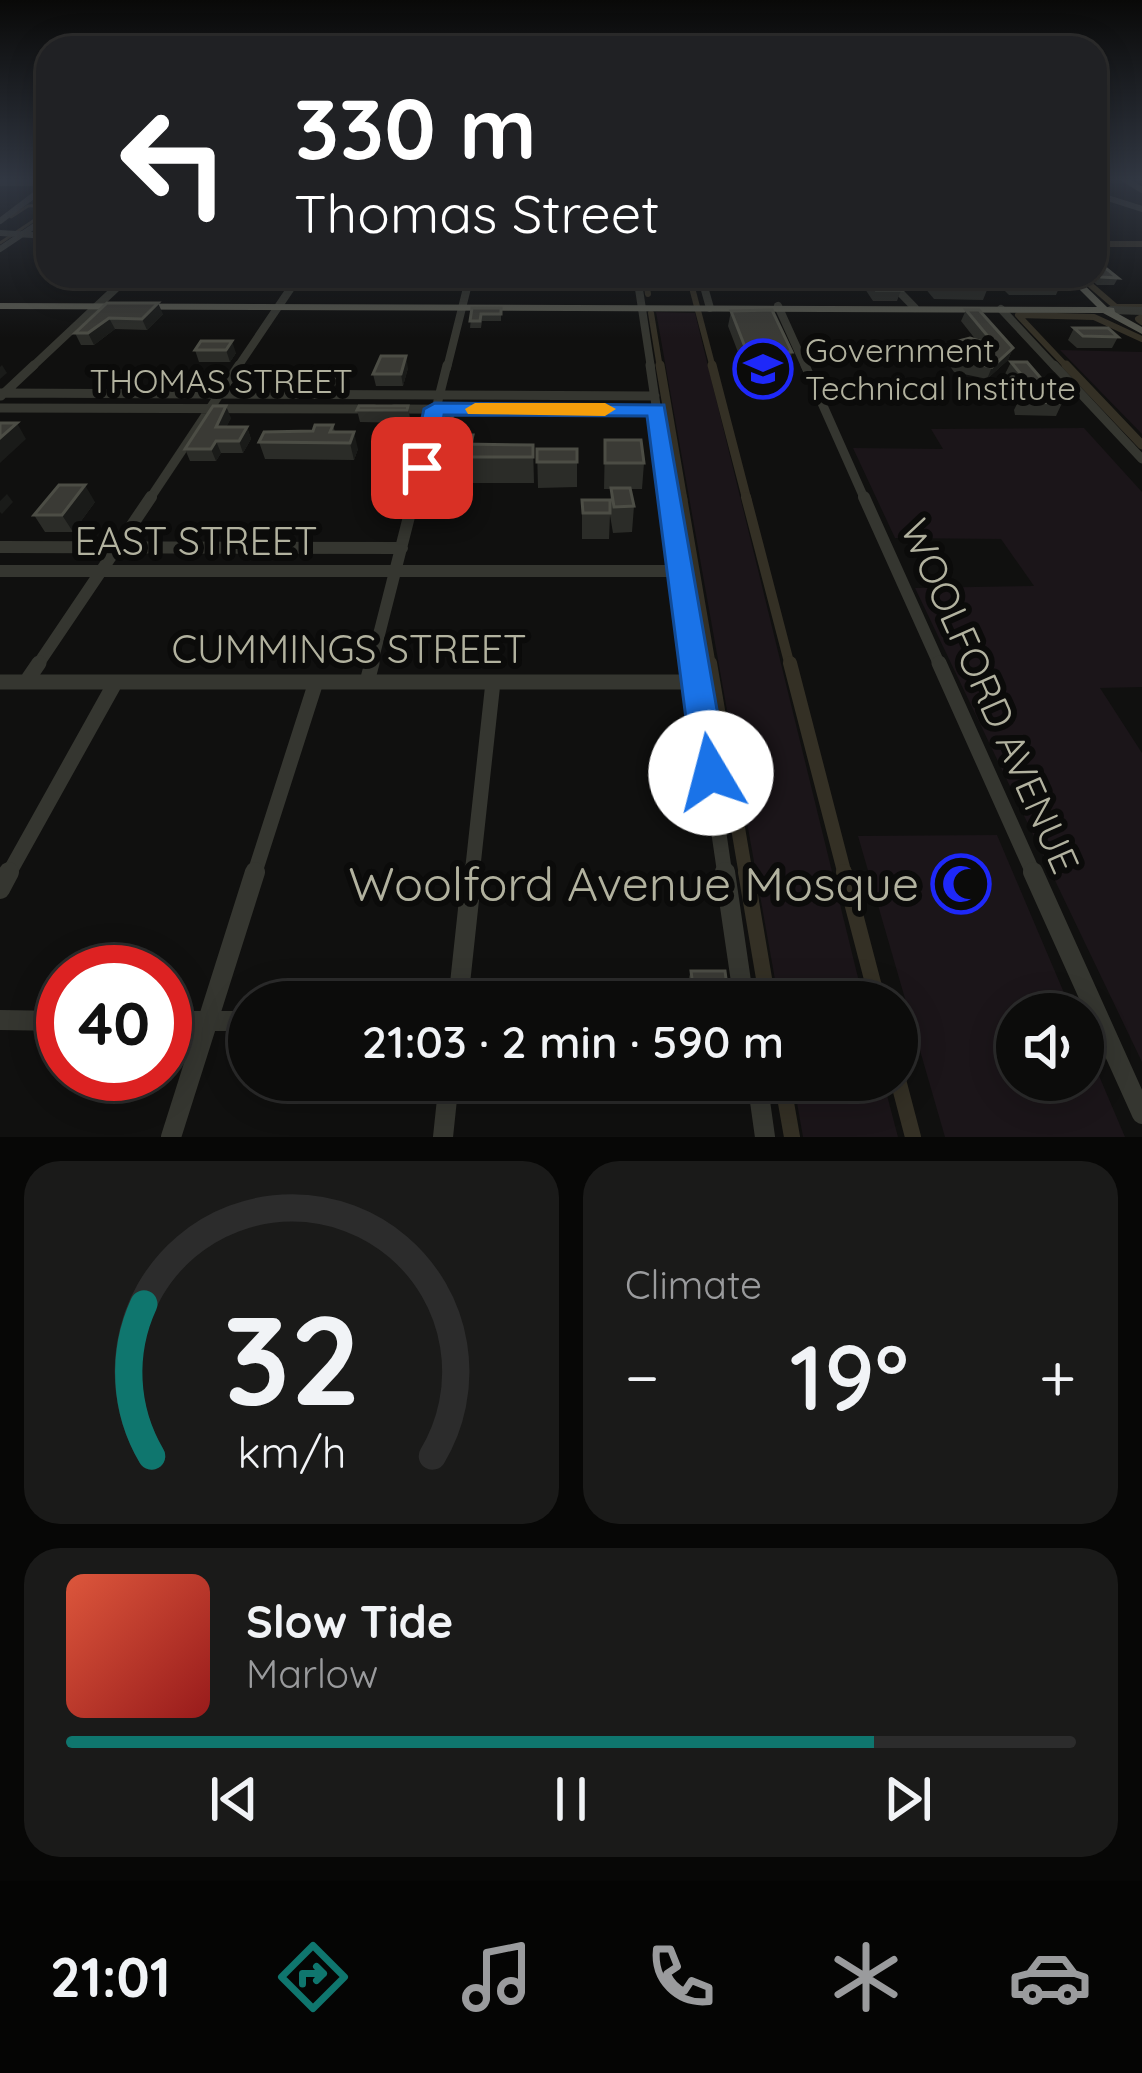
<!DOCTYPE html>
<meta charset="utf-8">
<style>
body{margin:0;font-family:Quicksand,sans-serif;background:#1a1a19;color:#f1f3f6;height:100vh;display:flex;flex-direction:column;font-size:45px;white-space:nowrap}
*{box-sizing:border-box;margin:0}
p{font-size:39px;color:#9a9b9d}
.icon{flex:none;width:66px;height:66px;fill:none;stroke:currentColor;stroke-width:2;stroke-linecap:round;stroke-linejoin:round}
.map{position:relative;height:1137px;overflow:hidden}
.sheet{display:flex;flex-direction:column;gap:24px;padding:24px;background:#070706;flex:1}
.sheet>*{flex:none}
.hud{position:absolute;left:36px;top:36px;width:1071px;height:252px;border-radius:36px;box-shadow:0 6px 30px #0003,0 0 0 3px #2c2c2c;background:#202124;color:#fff;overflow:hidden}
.buttons{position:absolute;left:996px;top:993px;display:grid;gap:24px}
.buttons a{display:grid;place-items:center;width:108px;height:108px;border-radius:50%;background:#0c0c0b;box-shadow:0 6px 30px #0003,0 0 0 3px #2c2c2c;font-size:60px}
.speed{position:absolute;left:36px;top:945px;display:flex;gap:24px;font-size:60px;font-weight:700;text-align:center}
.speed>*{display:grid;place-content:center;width:156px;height:156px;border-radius:50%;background:#0c0c0b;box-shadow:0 6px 30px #0003,0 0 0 3px #2c2c2c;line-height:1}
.speed .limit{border:18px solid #d22;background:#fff;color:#111}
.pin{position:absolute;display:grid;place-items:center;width:102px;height:102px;color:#fff;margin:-51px;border-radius:24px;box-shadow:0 6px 18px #0006}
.me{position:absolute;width:132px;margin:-66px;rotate:352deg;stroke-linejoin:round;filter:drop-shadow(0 0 9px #0008)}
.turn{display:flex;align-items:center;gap:42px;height:252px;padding:0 60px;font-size:54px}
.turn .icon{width:156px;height:156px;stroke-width:2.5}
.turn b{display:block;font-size:84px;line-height:102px}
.big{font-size:90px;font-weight:600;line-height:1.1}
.sheet .tile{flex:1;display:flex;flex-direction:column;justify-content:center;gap:18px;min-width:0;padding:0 42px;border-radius:36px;background:#1a1a19}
.sheet .dial{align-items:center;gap:0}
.dial svg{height:312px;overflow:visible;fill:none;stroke:#2c2c2c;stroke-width:7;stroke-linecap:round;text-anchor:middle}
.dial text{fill:#f1f3f6;stroke:none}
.song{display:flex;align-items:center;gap:36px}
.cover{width:144px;height:144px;border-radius:18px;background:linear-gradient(135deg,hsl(10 70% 55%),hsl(0 70% 35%))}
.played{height:12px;border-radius:6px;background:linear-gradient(90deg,#0f766e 80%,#2c2c2c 80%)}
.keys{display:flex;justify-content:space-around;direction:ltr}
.heat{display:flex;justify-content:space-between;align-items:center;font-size:66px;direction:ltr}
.sheet .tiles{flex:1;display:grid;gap:24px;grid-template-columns:1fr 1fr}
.tile:last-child{grid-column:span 2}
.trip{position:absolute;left:228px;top:981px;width:690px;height:120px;border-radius:60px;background:#0c0c0b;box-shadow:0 6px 30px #0003,0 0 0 3px #2c2c2c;font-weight:600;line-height:120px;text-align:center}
.dock{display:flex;height:192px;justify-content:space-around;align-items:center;background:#050504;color:#9a9b9d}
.dock .icon{width:84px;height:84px}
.dock .on{color:#0f766e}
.dock b{font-size:54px;color:#f1f3f6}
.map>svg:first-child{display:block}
.green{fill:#1b1519}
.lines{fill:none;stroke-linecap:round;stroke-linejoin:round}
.stream{stroke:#343025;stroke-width:3}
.canal-far4{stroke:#343025;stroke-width:6}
.canal-far3{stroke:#343025;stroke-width:9}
.canal-far2{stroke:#343025;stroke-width:10}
.canal-far1{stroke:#343025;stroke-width:14}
.canal{stroke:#343025;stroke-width:16}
.minor-far5{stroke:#353630;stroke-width:6}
.minor-far4{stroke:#353630;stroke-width:8}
.minor-far3{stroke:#353630;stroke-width:9}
.minor-far2{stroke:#353630;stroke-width:12}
.minor-far1{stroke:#353630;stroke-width:15}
.minor{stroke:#353630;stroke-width:20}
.major{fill:#54554c;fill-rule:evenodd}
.wall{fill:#2b2c28}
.shaded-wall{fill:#1a1b19}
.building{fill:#3a3a35;stroke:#4c4d45;stroke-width:3}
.route{fill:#1a73e8;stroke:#114b97;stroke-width:3}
.slow{fill:#f59e0b}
.labels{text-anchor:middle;stroke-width:12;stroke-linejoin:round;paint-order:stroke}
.far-poi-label{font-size:33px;fill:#b2b29f;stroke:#0b0b0a;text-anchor:start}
.far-street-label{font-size:33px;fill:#b2b29f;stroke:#0b0b0a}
.street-label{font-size:39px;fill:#b2b29f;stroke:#0b0b0a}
.near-poi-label{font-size:48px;fill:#b2b29f;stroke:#0b0b0a;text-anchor:end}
</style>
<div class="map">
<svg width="1142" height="1137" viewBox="0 0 1142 1137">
<rect width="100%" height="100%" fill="#10100f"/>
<path class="green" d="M656,312L695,313L864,1002H779Z
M1060,350L1142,352V434Z
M1084,428L1142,492V687L1100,688L1142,753V1062L915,588L1034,586L1001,539L895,538L853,448L943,449L931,429Z
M997,835L1073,1014H1017V1080H1083V1038L1125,1137H945L858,836Z
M793,1080H883L898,1137H803Z"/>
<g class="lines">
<path class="stream" d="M11,217L28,206L48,205
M0,243L48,211"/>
<path class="canal-far4" d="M1095,244H1142
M645,276L648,294
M689,276L713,368
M1080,276L1116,307H1142
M651,313L660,368
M1142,317L1138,319L1142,322
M1068,368L1018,315L1094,317L1142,339"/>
<path class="canal-far3" d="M660,365L683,500
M712,365L747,500
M1066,365L1142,445"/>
<path class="canal-far2" d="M682,497L711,666
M746,497L790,666"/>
<path class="canal-far1" d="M710,663L746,875
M790,663L845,875"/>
<path class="canal" d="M746,872L768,1002
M844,872L878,1002
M897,1076L913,1137
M782,1080L792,1137"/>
<path class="minor-far5" d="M1124,179L1142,190
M0,183H38
M1095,194L1142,209
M0,221L37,193
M0,233L48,236
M0,249L48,217"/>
<path class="minor-far4" d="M637,276L651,368
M701,276L710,308
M884,276L915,308
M778,306L806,368
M1001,309L1056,368
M1111,310L1142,311
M31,368L129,276
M237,368L299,276
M447,368L470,276"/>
<path class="minor-far3" d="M650,365L670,500
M805,365L865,500
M1054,365L1142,459
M0,393L655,396
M1,396L34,365
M0,408L374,409
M394,409L657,410
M149,500L239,365
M413,500L447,365"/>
<path class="minor-far2" d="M670,497L694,666
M864,497L940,666
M0,547L402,548
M0,571H681
M37,666L151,497
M371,666L414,497"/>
<path class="minor-far1" d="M694,663L725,875
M939,663L1034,875
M0,682H697
M26,682L39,663
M367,682L372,663
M8,875L115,683
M254,875L316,682
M472,875L493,682"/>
<path class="minor" d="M725,872L744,1002
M1033,872L1142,1114
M0,889L9,872
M458,1002L472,872
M0,1020L63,1021
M165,1021H249
M757,1080L765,1137
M171,1137L255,872
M443,1137L449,1080"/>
<path class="major" d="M1066,276H1075L1107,307L1114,308L1115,312L1142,327V334L1103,313L0,309V303L1097,307Z"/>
</g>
<path class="wall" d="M1095,266L1118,278L1114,285H1097L1087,276H1095Z
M191,276H240L229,290L195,288Z
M921,276H980L989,285L983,300L934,299L919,281Z
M868,278L901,290L897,301H873L865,289Z
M1003,278L1059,288L1056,295H1009L1000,286Z
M107,303L163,314L147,330L115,329L94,345H81L75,333Z
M472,308H501V321H482L481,328H470Z
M966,310L1013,348L1008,360L987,379L954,372L943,356L947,344L976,340L961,321Z
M731,311L792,352L789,367L744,368L728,326Z
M1074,328L1118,337L1112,348H1077L1068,340Z
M201,341L236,353L230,362H199L195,350Z
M1011,362L1062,403L1056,416L1015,415L1014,410L1020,398H1024L1005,374Z
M349,368L351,376L346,386L324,385L322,377Z
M408,368L403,386H376L373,374Z
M408,406L410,418L409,423L360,422L357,410Z
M231,418L226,427H247L251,439L243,453H221L216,461H190L185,449Z
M333,425L335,432L358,449L354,460L265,459L259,442Z
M454,429L453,435H473L474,445H533L534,483H462L459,459H447L445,469L438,467L436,452Z
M605,440L644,463L642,489H631L634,506L632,532L613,533L610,515L609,539H582V500L610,511L611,489H604Z
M537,449H577V487L538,488Z
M95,502L73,532H45L34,515Z
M691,971L729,1002H692L689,977Z"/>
<path class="shaded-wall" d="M224,276H240L229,290Z
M158,303L163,314L147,330L142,319Z
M109,318L115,329L94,345L88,333Z
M232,341L236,353L230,362L226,350Z
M1013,348L1008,360L987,379L992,367Z
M406,356L408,368L403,386L401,374Z
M2,365L7,373L0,379V367Z
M226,406L231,418L221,438L216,427Z
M453,414L454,429L451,444L447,435Z
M17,423L26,439L0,463V438Z
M247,427L251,439L243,453L239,441Z
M354,432L358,449L354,460L350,443Z
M216,441L221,453L216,461L211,449Z
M445,444L447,459L445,469L443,454Z
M85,485L95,502L73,532L62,515Z
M7,494L13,502L2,514L0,512V501Z"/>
<path class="building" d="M1095,266H1103L1118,278L1101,277L1095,273Z
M932,276H980L989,285H939Z
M868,278H889L901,290H876Z
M1003,278H1049L1059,288L1012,287Z
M107,303H158L142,319L109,318L88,333H75Z
M472,308H501V314H481L480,321H470Z
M772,310L792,352H747L731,311Z
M966,310H979L1013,348L992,367L959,360L947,344L970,338L996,346Z
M1074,328H1108L1118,337L1083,336Z
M201,341H232L226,350H195Z
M381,356H406L401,374H373Z
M1011,362H1027L1062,403L1021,402L1020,398L1038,395Z
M327,368H349L345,378L322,377Z
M213,406H226L216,427H247L239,441H216L211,449H185Z
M359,406H408L407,410H357Z
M443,414H453L447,435H473L471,444H445L443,454L436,452Z
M0,423H17L0,438Z
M315,425H333L330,432H354L350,443L259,442L264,432L313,431Z
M605,440H641L644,463H605Z
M461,444L533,445V457H459Z
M537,449H577V462H537Z
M59,485H85L62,515H34Z
M611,488H630L634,506L614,507Z
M582,500H610V513H583Z
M691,971H725L729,1002H695Z"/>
<linearGradient id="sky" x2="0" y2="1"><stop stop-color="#090908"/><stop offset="0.53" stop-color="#313742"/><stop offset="1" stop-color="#313742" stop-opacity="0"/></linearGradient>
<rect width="1142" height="338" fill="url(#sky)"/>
<path class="route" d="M435,403L664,405L728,773L723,784L711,789L698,784L693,773L647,416L444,415L434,468L422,475L411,468L424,409Z"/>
<path class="slow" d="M475,403H605L616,409L605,416L468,414L465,409Z"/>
<defs>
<symbol id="university-ring" viewBox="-11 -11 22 22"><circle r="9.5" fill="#0b0b0a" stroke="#1e28f9" stroke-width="1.5"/><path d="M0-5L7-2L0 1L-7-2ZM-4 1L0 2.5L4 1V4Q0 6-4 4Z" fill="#1e28f9"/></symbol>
<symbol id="mosque-ring" viewBox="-11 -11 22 22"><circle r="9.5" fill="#0b0b0a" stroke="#1e28f9" stroke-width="1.5"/><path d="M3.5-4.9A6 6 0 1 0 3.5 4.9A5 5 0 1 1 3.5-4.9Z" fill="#1e28f9"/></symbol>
</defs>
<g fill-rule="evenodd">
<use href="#university-ring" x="730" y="336" width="66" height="66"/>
<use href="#mosque-ring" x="928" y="851" width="66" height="66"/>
</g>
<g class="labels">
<g class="far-poi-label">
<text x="805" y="362">Government<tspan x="805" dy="38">Technical Institute</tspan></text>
</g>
<g class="far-street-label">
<text x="221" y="393">THOMAS STREET</text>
</g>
<g class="street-label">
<text x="196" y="555">EAST STREET</text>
<text x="349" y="663">CUMMINGS STREET</text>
<text transform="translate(990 696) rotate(66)" y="14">WOOLFORD AVENUE</text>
</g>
<g class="near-poi-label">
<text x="919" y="901">Woolford Avenue Mosque</text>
</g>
</g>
</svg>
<div class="buttons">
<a><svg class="icon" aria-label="sound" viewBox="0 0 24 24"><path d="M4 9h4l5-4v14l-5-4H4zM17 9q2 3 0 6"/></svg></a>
</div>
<div class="speed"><div class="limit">40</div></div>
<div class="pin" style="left:422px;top:468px;background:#d93025"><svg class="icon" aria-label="arrive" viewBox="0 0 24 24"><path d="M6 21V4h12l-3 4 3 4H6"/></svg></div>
<svg class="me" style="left:711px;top:773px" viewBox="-20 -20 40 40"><circle r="19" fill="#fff"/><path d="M0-13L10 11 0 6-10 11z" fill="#1a73e8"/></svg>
<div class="trip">21:03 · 2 min · 590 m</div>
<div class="hud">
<div class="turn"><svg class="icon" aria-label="left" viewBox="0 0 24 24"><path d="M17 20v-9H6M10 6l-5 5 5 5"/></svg><div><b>330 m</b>Thomas Street</div></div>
</div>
</div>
<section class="sheet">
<div class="tiles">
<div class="tile dial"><svg viewBox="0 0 100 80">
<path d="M14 69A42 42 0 1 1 86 69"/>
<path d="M14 69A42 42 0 0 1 12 30" stroke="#0f766e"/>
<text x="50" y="56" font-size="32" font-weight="700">32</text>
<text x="50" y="72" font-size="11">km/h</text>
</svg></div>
<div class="tile"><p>Climate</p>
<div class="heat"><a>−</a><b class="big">19°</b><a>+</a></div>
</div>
<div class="tile">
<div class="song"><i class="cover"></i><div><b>Slow Tide</b><p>Marlow</p></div></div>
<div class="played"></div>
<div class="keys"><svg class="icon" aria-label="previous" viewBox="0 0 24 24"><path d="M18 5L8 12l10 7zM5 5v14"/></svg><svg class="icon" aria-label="pause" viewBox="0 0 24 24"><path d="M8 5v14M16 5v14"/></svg><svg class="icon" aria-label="next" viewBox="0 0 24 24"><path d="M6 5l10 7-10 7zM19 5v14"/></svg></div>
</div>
</div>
</section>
<nav class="dock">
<b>21:01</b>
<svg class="icon on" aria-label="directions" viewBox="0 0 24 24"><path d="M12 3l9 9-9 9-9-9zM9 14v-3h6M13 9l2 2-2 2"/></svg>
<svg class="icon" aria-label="music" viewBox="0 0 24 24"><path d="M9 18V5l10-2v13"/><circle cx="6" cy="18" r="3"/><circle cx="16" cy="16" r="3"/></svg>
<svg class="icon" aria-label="phone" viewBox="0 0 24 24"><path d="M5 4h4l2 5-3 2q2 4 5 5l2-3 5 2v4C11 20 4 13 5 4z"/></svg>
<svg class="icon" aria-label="climate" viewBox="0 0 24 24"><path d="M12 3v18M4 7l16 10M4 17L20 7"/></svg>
<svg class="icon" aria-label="car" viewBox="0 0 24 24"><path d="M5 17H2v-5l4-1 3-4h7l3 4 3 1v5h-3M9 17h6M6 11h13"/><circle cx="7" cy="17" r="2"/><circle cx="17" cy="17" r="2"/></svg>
</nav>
